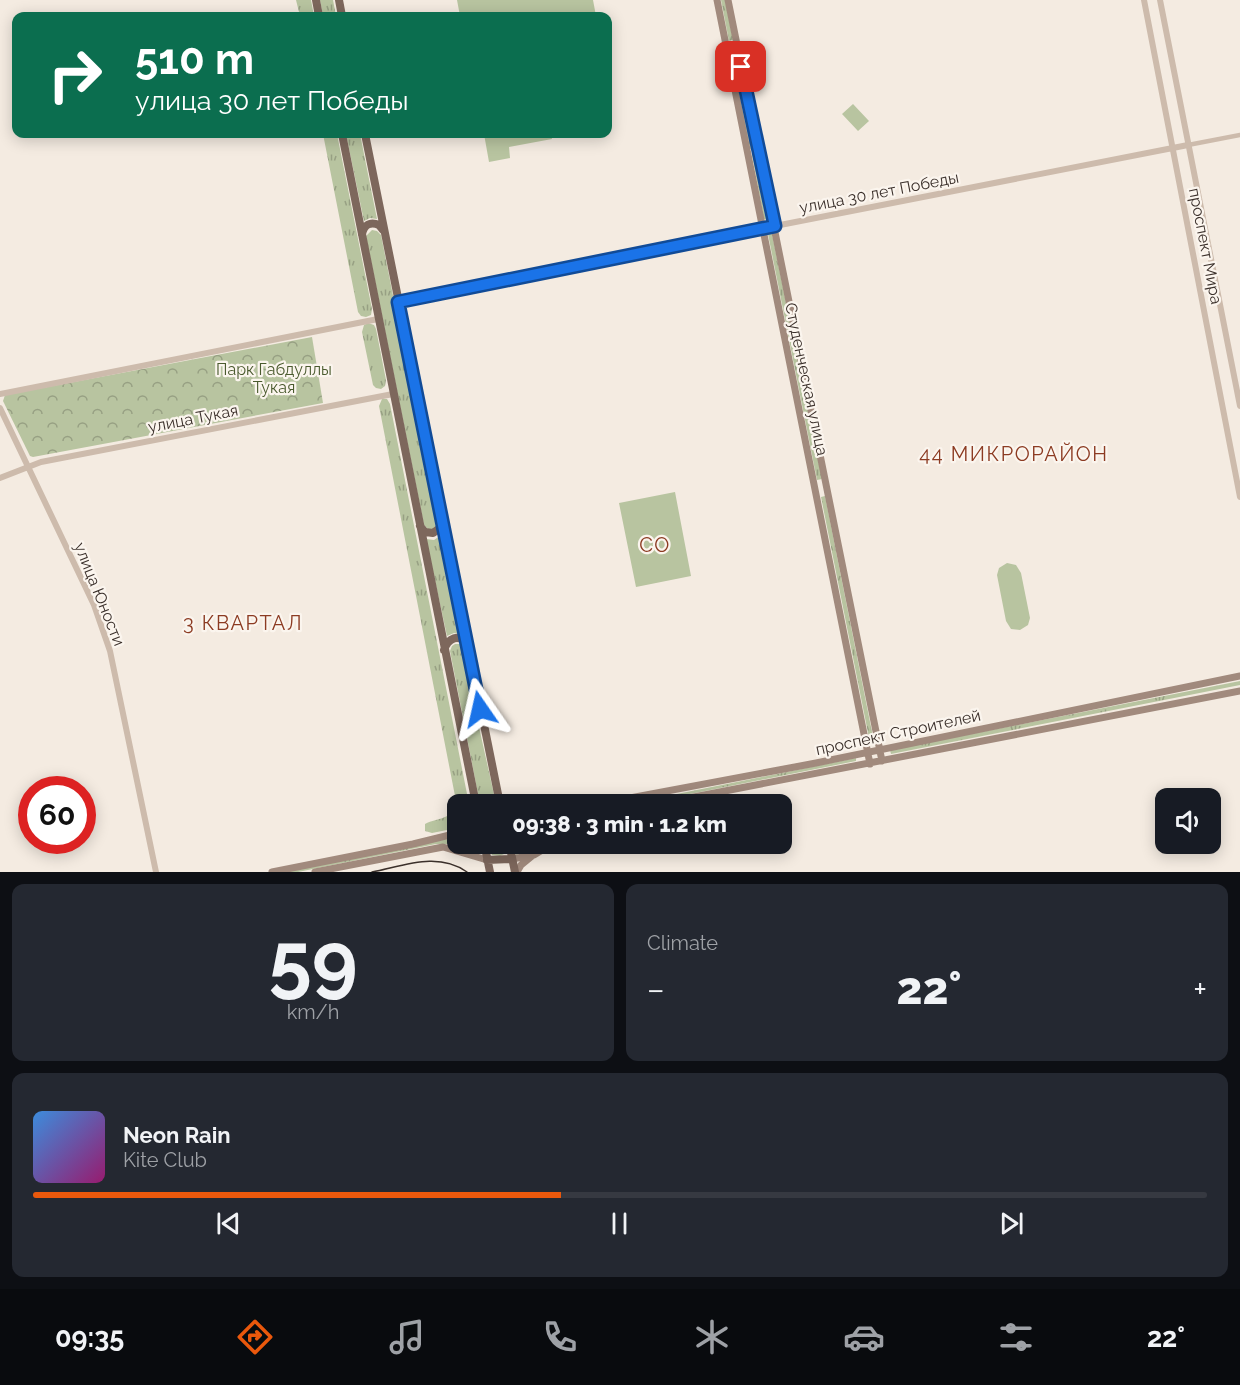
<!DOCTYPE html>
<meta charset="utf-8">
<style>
body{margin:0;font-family:Raleway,sans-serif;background:#242831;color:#f1f3f6;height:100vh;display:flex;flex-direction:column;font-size:22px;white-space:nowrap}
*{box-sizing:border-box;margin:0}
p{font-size:20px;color:#9ea1a6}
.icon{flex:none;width:33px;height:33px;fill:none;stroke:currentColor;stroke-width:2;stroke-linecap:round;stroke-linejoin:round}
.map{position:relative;height:872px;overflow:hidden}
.panel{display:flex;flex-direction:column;gap:12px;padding:12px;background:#0d0f14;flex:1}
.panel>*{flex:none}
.hud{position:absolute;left:12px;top:12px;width:600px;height:126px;border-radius:12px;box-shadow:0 3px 15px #0003;background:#0b6e4f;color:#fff;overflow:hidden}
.fabs{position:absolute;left:1155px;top:788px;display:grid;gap:12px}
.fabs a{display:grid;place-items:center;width:66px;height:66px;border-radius:12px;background:#171b24;box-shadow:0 3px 15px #0003;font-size:30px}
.speed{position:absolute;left:18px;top:776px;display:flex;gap:12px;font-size:30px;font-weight:700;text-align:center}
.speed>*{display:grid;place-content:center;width:78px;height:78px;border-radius:50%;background:#171b24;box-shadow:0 3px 15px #0003;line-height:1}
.speed .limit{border:9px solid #d22;background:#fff;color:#111}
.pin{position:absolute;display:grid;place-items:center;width:51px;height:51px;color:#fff;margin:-26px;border-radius:12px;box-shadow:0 3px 9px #0006}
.me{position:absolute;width:66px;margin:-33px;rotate:349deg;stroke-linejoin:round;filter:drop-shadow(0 0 4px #0008)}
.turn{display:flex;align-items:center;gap:21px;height:126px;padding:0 24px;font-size:27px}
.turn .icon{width:78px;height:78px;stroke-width:2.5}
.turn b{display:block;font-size:42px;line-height:51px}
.big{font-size:45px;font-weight:800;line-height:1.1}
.panel .widget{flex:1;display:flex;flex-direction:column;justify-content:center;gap:9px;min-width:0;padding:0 21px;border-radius:12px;background:#242831}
.panel .dial{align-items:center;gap:0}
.dial b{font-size:78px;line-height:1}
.song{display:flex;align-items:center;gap:18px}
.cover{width:72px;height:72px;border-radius:9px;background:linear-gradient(135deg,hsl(210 70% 55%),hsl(320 70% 35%))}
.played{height:6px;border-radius:3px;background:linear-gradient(90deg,#ea580c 45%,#363941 45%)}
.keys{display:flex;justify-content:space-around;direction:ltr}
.heat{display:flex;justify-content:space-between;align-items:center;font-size:33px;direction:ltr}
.panel .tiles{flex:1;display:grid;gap:12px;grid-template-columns:1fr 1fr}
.widget:last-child{grid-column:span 2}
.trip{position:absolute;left:447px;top:794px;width:345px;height:60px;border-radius:12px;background:#171b24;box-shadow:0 3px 15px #0003;font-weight:800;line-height:60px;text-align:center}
.dock{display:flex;height:96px;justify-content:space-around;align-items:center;background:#090b0e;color:#9ea1a6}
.dock .icon{width:42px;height:42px}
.dock .current{color:#ea580c}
.dock b{font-size:27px;color:#f1f3f6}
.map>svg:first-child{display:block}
.grass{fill:url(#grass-tufts)}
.park{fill:url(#park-crowns)}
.pitch{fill:#b8c4a0}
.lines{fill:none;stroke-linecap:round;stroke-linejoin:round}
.minor{stroke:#cdbbac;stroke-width:4.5}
.tertiary{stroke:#cdbbac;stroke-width:6}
.secondary{stroke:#a18a7d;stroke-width:7}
.primary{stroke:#7d675c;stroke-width:8}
.tram{stroke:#3b302b;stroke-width:1.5}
.route-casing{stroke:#114b97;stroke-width:15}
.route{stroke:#1a73e8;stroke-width:10}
.labels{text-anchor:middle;stroke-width:4.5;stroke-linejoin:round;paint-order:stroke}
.street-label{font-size:16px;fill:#3b302b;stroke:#fbf5ee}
.park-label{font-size:16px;fill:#4a5a2e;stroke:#fbf5ee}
.quarter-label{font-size:20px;letter-spacing:1.5px;fill:#8c3b22;stroke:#fbf5ee}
</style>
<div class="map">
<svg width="1240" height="872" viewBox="0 0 1240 872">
<defs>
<pattern id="grass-tufts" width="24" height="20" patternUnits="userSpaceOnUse" patternTransform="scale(1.5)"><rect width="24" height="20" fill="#b8c4a0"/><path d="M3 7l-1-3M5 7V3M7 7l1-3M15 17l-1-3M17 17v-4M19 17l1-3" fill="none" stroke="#97a083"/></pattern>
<pattern id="park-crowns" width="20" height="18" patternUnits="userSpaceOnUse" patternTransform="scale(1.5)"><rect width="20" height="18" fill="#b8c4a0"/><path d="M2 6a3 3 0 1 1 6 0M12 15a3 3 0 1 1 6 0" fill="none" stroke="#97a083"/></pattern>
</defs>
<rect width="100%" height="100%" fill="#f4ebe1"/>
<path class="grass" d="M296,0H311L314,16H300Z
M320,0H333L336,16H323Z
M721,0H725L733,40L729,41Z
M732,45L735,47L754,148L750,149L730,48Z
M323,134H337L372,309L371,315L366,317L361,316L358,312Z
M346,134H360L377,219L370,218L364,221Z
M752,155H756L768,218L767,220L764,219Z
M372,230L377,231L381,235L438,522L437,527L430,531L424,525L366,236Z
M768,234H772L822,479L817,480Z
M368,323L374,325L376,329L386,380L385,386L381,389L376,388L373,385L362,332L364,325Z
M382,399H387L390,404L469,804H458L457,828L432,833L425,831V824C438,817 455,820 456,801L379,406Z
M825,496L873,737L872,740L869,738L821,497Z
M440,536L457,612L459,634L454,633L447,636L426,539L434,540Z
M455,644H460L463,648C472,700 485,752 496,804H480L450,651L452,646Z
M1240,681V685L891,754L890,750Z
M856,758V761L640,804H627Z
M457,837L458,843H477L480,854L449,844H436L298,872H284Z
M488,843H505L504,854L500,856L492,855Z
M514,843H547L535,850L516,855Z"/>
<path class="park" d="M312,337L323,403L33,457L30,456L3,401L5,395Z"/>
<path class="pitch" d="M457,0H593L596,16H460Z
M853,104L869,121L858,131L842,114Z
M484,134H551L552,139L509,147L510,158L489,162Z
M675,492L691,576L636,587L619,503Z
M1007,563L1016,565L1021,573L1030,618L1028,625L1020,630L1011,629L1006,621L997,575L999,568Z"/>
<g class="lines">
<path class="minor" d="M1188,145L1240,135"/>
<path class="tertiary" d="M1144,0L1240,497
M1160,0L1240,406
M775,226L1188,145
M398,302L763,228
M0,394L378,319
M0,408L94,605L110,651L156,872
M0,478L41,462L393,394"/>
<path class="secondary" d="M717,0L870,764
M728,0L882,761
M598,804L816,763L1240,676
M658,804L1240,691
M512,859L534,855L554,843
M272,872L413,844L458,833
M315,872L443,847L487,860
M517,872L521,865L532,856"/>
<path class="primary" d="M316,0L319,16
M339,0L342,16
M342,134L476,804
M365,134L500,804
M362,234C364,225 370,221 379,225L383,230
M420,526L425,532L433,533L440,528L442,521
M444,650C448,638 459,633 467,644
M484,843L490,872
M509,843L515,872
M487,860L512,859"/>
<path class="tram" d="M372,872C403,866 438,851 467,872"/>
</g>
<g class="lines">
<defs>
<path id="route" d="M480,709L398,302L775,226L741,67"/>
</defs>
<use href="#route" class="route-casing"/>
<use href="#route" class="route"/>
</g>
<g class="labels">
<g class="street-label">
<text transform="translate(879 192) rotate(-11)" y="6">улица 30 лет Победы</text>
<text transform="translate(1206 246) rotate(79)" y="6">проспект Мира</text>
<text transform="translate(807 379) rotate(78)" y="6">Студенческая улица</text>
<text transform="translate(193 418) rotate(-11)" y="6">улица Тукая</text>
<text transform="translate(100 594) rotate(68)" y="6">улица Юности</text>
<text transform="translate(898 732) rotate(-12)" y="6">проспект Строителей</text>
</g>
<g class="park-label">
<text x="274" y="375">Парк Габдуллы<tspan x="274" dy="18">Тукая</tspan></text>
</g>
<g class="quarter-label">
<text x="1014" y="461">44 МИКРОРАЙОН</text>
<text x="655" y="552">СО</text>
<text x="243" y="630">3 КВАРТАЛ</text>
</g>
</g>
</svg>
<div class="fabs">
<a><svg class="icon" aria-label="sound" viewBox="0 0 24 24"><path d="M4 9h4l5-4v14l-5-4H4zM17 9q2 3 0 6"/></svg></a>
</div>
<div class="speed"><div class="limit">60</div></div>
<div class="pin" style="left:741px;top:67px;background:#d93025"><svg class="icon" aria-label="arrive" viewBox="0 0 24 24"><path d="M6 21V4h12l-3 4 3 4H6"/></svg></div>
<svg class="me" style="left:480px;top:709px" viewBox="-20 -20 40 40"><path d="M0-17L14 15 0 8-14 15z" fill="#1a73e8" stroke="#fff" stroke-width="4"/></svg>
<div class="trip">09:38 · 3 min · 1.2 km</div>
<div class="hud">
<div class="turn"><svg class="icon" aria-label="right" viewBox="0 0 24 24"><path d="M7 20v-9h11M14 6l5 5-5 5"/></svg><div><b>510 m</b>улица 30 лет Победы</div></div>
</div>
</div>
<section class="panel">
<div class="tiles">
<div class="widget dial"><b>59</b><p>km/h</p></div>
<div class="widget"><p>Climate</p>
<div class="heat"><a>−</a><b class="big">22°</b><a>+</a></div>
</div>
<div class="widget">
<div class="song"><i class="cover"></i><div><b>Neon Rain</b><p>Kite Club</p></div></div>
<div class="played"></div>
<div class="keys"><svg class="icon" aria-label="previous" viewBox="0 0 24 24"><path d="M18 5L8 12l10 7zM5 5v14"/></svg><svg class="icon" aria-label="pause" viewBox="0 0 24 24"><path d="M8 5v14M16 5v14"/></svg><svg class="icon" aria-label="next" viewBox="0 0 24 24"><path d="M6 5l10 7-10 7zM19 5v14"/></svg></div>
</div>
</div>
</section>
<nav class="dock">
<b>09:35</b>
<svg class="icon current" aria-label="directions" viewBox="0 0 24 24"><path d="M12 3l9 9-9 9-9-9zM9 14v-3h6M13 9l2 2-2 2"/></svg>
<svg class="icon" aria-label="music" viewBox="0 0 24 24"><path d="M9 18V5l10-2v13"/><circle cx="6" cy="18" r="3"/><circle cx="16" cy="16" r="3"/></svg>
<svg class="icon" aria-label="phone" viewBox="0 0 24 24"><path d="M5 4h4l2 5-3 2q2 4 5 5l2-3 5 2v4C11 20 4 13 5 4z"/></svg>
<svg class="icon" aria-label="climate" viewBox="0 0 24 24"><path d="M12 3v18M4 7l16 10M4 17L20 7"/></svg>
<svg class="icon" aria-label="car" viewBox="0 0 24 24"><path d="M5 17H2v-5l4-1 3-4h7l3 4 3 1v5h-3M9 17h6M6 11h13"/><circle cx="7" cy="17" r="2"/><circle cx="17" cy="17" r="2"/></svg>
<svg class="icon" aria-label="filters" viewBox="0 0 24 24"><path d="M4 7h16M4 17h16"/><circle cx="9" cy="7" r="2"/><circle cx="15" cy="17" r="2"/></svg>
<b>22°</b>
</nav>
